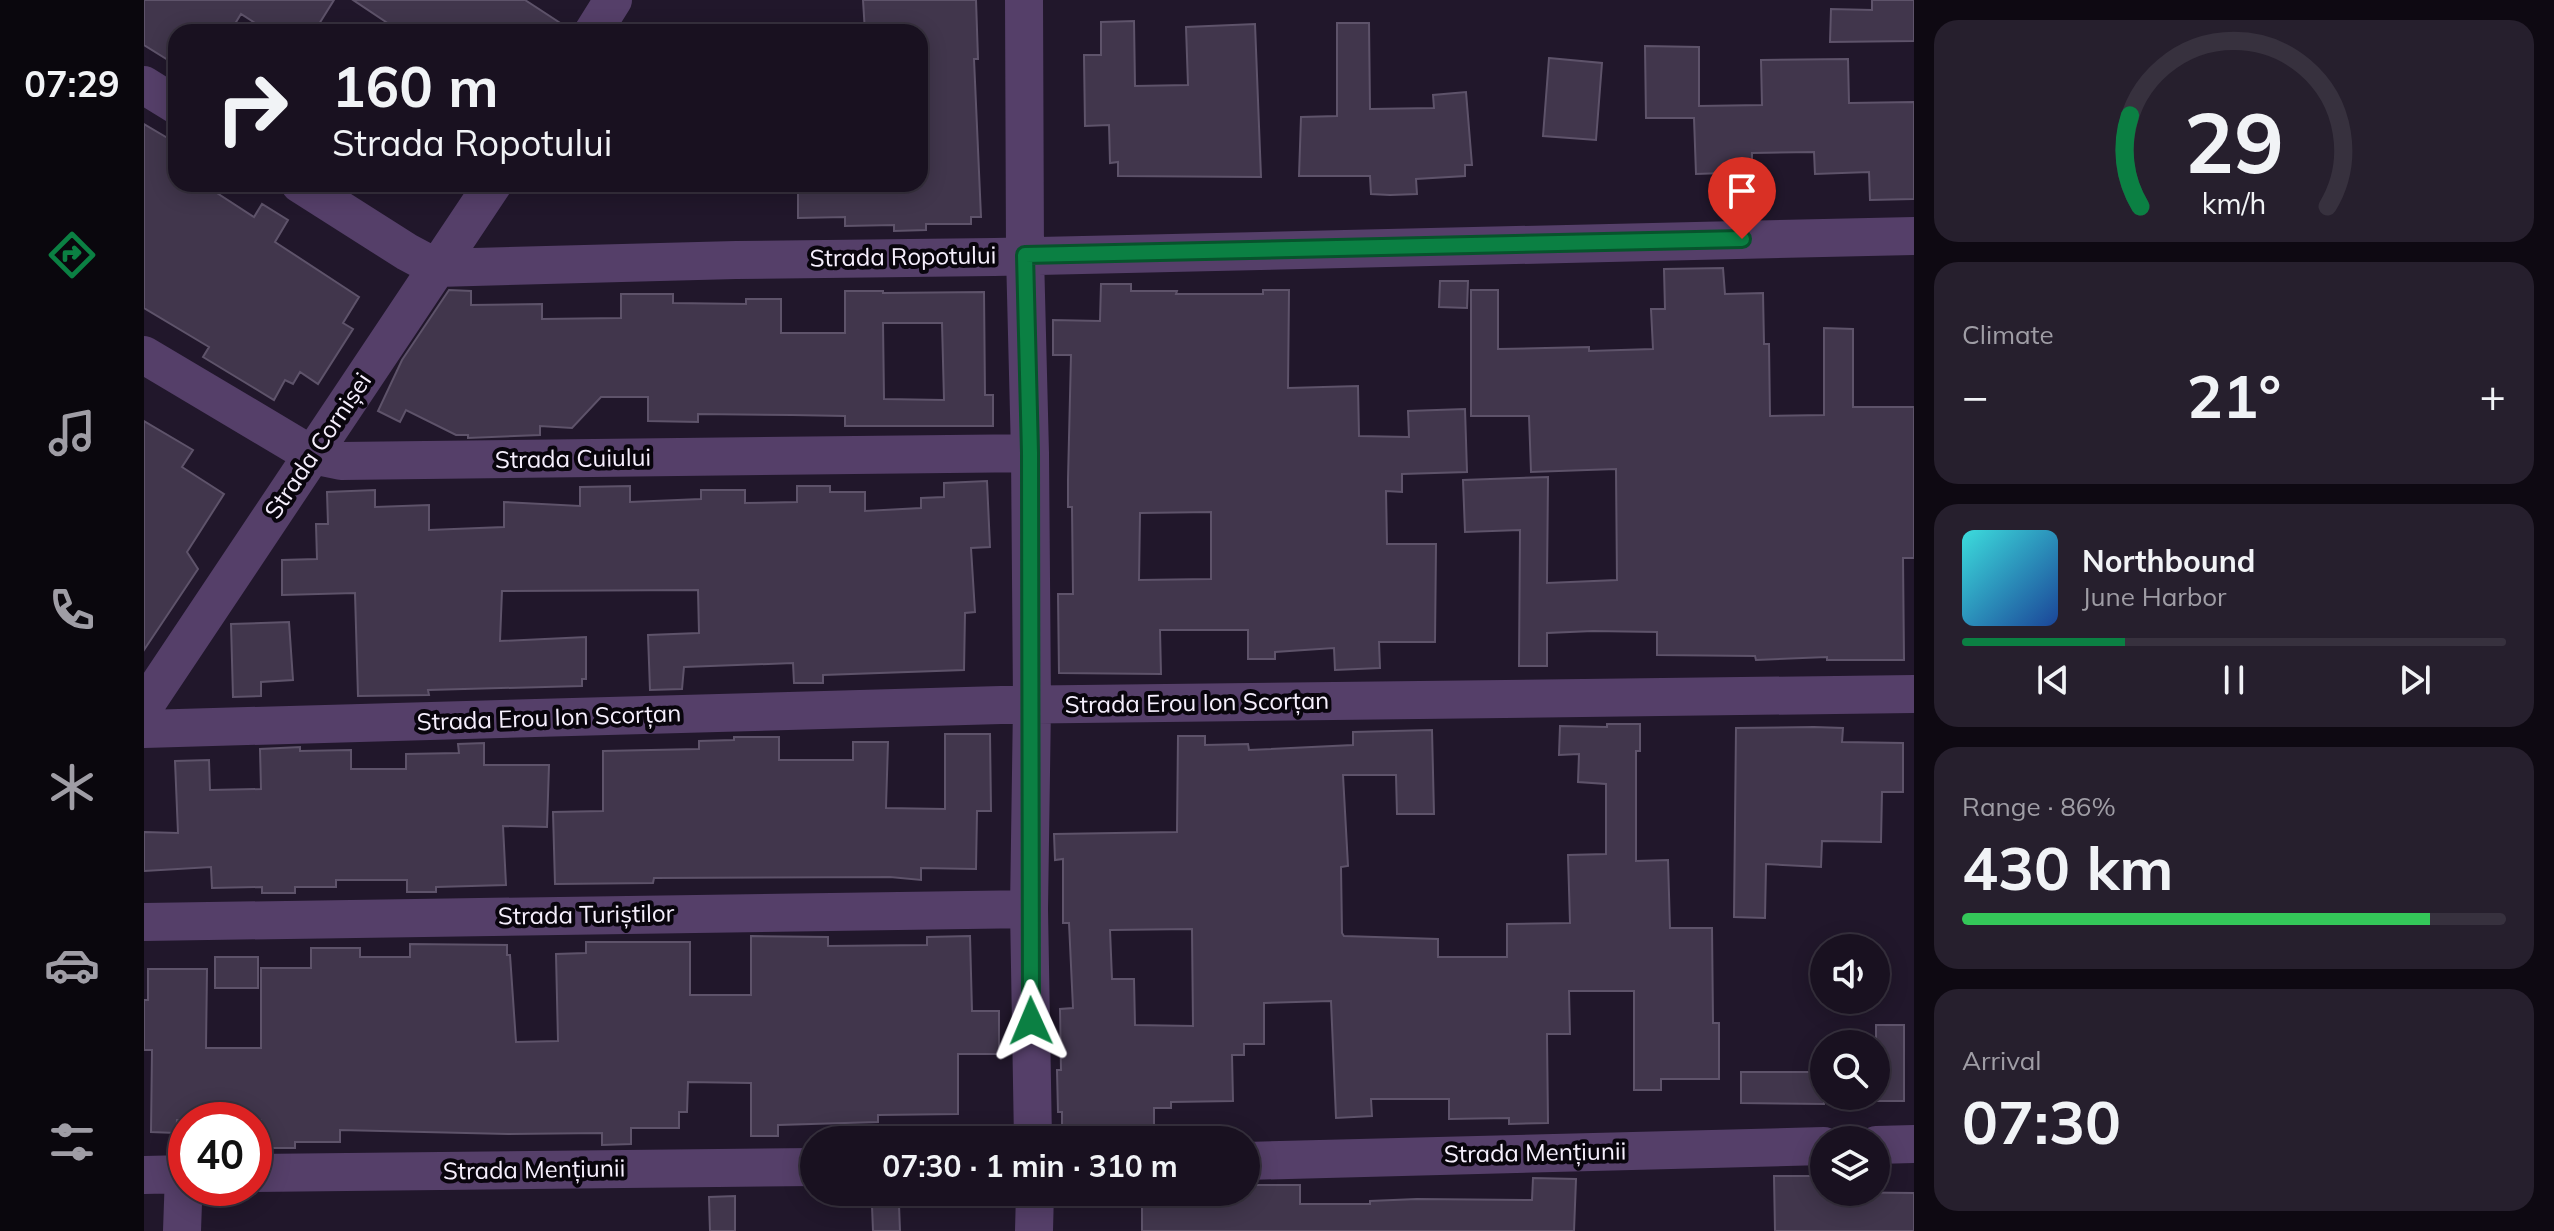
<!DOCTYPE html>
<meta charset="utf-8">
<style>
body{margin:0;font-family:Mulish,sans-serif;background:#261f2d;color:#f1f3f6;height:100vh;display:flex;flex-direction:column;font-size:30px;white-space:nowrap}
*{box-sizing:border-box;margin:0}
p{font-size:26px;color:#9f9da5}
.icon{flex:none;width:44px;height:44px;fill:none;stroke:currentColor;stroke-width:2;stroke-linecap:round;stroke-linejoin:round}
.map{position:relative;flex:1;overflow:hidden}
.drawer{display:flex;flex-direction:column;gap:20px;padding:20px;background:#0e0912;width:640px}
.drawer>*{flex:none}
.hud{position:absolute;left:24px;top:24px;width:760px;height:168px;border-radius:24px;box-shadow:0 4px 20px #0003,0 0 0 2px #37313e;background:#191120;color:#f1f3f6;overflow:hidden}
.buttons{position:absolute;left:1666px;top:934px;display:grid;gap:16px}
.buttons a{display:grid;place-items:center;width:80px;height:80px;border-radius:50%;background:#191120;box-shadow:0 4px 20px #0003,0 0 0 2px #37313e;font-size:40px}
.speed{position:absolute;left:24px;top:1102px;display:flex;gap:16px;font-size:40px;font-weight:700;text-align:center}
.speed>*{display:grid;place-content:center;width:104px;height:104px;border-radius:50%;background:#191120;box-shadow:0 4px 20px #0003,0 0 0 2px #37313e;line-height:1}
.speed .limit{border:12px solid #d22;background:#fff;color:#111}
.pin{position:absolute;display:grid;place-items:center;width:68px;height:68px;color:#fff;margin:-82px -34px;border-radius:50% 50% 50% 0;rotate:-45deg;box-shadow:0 0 8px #0007}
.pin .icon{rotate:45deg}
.me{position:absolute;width:88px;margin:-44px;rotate:359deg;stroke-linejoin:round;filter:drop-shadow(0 0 6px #0008)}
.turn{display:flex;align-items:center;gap:28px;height:168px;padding:0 32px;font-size:36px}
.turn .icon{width:104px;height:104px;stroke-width:2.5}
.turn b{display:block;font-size:56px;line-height:68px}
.big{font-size:60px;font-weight:700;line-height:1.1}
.drawer .card{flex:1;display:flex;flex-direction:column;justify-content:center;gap:12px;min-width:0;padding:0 28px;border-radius:24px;background:#261f2d}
.drawer .dial{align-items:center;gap:0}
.dial svg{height:208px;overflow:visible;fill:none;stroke:#37313e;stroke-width:7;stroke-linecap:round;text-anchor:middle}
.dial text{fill:#f1f3f6;stroke:none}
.song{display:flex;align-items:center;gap:24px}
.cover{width:96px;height:96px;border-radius:12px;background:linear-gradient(135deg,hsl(180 70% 55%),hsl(220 70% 35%))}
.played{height:8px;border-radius:4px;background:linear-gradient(90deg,#0b8043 30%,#37313e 30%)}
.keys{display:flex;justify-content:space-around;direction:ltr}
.heat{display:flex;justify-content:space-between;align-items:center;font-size:44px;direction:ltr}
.charge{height:12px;border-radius:6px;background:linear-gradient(90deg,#34c759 86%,#37313e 0)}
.trip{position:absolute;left:656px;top:1126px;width:460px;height:80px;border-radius:40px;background:#191120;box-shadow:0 4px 20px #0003,0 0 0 2px #37313e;font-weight:700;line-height:80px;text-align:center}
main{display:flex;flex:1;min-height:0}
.tabs{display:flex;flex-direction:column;width:144px;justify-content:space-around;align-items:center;background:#0a070d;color:#9f9da5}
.tabs .icon{width:56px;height:56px}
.tabs .current{color:#0b8043}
.tabs b{font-size:36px;color:#f1f3f6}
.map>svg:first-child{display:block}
.building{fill:#41364c;stroke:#5e536a;stroke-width:2;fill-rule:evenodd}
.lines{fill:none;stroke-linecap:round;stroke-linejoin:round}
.minor{stroke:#553f69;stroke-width:38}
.route-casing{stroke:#07532c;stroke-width:20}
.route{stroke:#0b8043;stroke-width:14}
.labels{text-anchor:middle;stroke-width:8;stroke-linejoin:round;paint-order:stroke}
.street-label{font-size:24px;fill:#f6effd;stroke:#09050d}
</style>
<main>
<nav class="tabs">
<b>07:29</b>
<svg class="icon current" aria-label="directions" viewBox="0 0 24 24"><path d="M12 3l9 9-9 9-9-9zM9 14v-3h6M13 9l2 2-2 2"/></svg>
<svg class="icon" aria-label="music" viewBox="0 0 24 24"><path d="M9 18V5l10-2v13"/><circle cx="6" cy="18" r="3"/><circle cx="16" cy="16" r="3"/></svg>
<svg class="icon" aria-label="phone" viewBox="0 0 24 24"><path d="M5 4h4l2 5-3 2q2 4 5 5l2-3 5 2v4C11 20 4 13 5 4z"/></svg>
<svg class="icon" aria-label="climate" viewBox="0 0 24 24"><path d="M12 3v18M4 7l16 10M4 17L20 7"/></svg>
<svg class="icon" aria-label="car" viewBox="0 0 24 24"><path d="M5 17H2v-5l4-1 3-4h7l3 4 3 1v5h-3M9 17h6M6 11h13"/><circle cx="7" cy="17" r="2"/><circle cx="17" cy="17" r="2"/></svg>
<svg class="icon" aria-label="filters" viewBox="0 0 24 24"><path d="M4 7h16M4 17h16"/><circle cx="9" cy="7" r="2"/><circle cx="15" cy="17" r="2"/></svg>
</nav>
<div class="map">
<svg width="1770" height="1231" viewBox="0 0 1770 1231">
<rect width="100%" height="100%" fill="#21172b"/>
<path class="building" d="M0,0H190L170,32H125L97,14L86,32H32V65L0,45Z
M209,0H381L427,30V32H257Z
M719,0H832L834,59H830L837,217H827V224H782V230L750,231V225L701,226V217L654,218V184H776V32H721Z
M1728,0H1770V41L1686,42L1687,9L1728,10Z
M990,21L991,86L1044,85L1042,27L1111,24L1117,177L974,176V162L966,163L965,125L941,126L940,55H957V22Z
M1193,23H1225L1226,109L1290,108L1289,95L1322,92L1328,165H1321V176L1272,179L1273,194L1246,195L1227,194L1226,176H1155L1157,117L1193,116Z
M1501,46L1555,47V106L1618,105L1617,60L1704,59L1705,103L1770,102V199L1726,200L1725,172L1671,174L1670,152L1608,153V172L1552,174L1550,118H1502Z
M1405,58L1458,63L1452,140L1399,136Z
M0,124L32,143V184H59L110,217L118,204L144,220L131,242L215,297L199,323L209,329L174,384L156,372L149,384L141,380L130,400L59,357L65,347L0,308Z
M1579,268L1581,294L1619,293L1620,344H1625L1626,416L1680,415V328L1709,329V407H1770V558H1759L1760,660H1683V657L1612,660L1611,656L1513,655V632L1449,631L1403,633V666H1375L1376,530L1321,532L1319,480L1404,477L1403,583L1473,580L1472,469L1387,472L1385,416H1327V290H1354V349L1445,347V351L1509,349L1507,309H1521L1520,269Z
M1296,281H1324L1323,308L1295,307Z
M957,284H987V291H1033L1032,294H1119V290H1145L1144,388L1214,386L1215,436L1265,437L1264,411L1321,409L1323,472L1258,474V492L1242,491L1243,544H1292L1291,642H1235L1236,668L1191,670L1190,648L1131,652V659H1104V630H1016L1017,674L915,673L914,594H929L928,507H924V479L927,355H909V320L956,321ZM1067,512V579L995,580L996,513Z
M305,290L327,291V305L398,304V319L477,318V294H529V303L602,304V299H637V333H701V291H739V293L840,292L841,395H849V426H701V416L648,415L554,414V422L504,421V397H457L428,428L396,426V435L324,438V435H312L262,410L256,422L234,411L258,360ZM739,323H798L800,400L740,399Z
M0,421L49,450L38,467L80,494L43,552L54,569L0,650Z
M843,481L846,547L827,548L831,612L821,613L820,670L679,675V683H650L649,663L540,667L538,689L506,690L504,635L555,633L554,590L358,591L356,641L442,637V679H438V686L284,690L285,695L214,696L211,593L138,595V560L173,559L172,524H184L183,492L231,490V507L285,505V530L360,527V502L436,506V487L486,486V502L557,499V490H601V503L653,502V486H686V492H721V511L777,508V498L800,497V483Z
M145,622L149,680L117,682V696L89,697L87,624Z
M1463,724H1496V751H1492V861L1524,860L1526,928H1568L1569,1023H1575V1079H1517V1090H1490V991H1425L1426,1034H1403L1404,1123L1365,1124V1118L1305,1119V1099H1227L1228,1116L1192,1118L1187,1001L1120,1003V1044H1100V1055H1088L1089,1101L1027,1102V1108H1010V1130H918V1112H914L913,1070H917L916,1009L929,1008L925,923H919V859L911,860L910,834L1033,832L1034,736H1061V745L1104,744L1105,750L1209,745V732L1288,730L1290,814H1253L1252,775H1199L1204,866L1197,867L1198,933L1200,936L1294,939V957H1363V924L1426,923L1424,855L1462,854V784L1434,782L1435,754L1415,755L1416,726L1463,727ZM1048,929L1049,1026L991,1025L990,979H968L966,930Z
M1670,727L1699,728L1698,742L1759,743V792H1738L1737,842L1678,841L1677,867L1622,864L1621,918L1590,917L1592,728Z
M801,734H846L847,811H833L832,869L777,868V880L746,877L510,878L509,883L411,884L409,812L459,811V751L555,749V741L590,740V737H635V760H709V742H744L742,808L801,809Z
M340,743V765H405L403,827L359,826L362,885L292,887V892H263V880H192V887H151V893H118V887L68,888L67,867L0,871V832L34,833L31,761L65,760L66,790L117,789L116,749L156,747V751L207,750V769H262V754L315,753L314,744Z
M607,936L684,937V946L783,945V937L826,936L828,1011H855V1054H814V1114L734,1115V1122L634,1125V1136H607V1083L544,1082L543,1112H535V1128H487V1144L458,1145V1133L364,1134L196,1130V1142H151V1148H117V1120H33L32,1133L7,1132L8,1050H0V1000H4V969H63L62,1048H117V968H167V948H216V957H266V944L363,945V955H366L372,1042L414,1041L412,954L442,953V942H546V995H607Z
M71,957H114V988H71Z
M1732,1025H1760V1101H1732Z
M1597,1072H1680V1104L1597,1103Z
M1630,1176H1680V1192L1770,1193V1231H1631Z
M1389,1178L1432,1179L1430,1231H998V1192H1102V1185H1156V1204H1226V1201L1273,1199L1388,1200Z
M591,1196V1231H566L565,1197Z
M755,1205L756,1231H729L728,1206Z"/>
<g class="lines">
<path class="minor" d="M880,0L881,255L886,453L888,704L885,909L889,1140
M449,32L469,0
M0,85L32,105
M156,184L263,252L293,268L592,260L850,257L1770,236
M0,355L168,455L197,461L886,453
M0,707L349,184
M0,729L857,705L1770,694
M0,922L885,909
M1732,1145L1770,1144
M1102,1161L1680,1146
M110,1173L670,1167
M0,1175L42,1174
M38,1231L40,1174
M890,1231L891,1192"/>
</g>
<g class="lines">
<defs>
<path id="route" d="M887,1021L886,453L881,255L1598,239"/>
</defs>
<use href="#route" class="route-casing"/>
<use href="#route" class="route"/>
</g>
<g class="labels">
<g class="street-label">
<text transform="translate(759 257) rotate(-1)" y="8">Strada Ropotului</text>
<text transform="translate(174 446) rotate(-56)" y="8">Strada Cornișei</text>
<text transform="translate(429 459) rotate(-1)" y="8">Strada Cuiului</text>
<text transform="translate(1053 703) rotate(-1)" y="8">Strada Erou Ion Scorțan</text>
<text transform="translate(405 718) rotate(-2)" y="8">Strada Erou Ion Scorțan</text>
<text transform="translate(442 915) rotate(-1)" y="8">Strada Turiștilor</text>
<text transform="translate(1391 1153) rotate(-1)" y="8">Strada Mențiunii</text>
<text transform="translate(390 1170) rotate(-1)" y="8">Strada Mențiunii</text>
</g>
</g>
</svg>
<div class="buttons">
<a><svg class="icon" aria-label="sound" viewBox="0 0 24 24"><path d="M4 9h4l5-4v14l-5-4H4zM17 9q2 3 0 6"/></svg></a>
<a><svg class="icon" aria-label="search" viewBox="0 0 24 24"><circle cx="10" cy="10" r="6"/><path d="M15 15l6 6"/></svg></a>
<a><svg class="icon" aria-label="layers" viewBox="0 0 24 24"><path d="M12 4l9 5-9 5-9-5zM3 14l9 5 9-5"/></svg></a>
</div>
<div class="speed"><div class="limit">40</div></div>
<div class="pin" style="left:1598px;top:239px;background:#d93025"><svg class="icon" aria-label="arrive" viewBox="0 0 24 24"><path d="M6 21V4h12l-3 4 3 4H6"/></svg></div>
<svg class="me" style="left:887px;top:1021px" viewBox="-20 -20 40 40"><path d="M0-17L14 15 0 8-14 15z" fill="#0b8043" stroke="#fff" stroke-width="4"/></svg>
<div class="trip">07:30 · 1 min · 310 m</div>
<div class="hud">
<div class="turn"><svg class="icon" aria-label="right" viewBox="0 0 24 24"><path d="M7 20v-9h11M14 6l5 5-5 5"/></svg><div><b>160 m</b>Strada Ropotului</div></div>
</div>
</div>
<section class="drawer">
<div class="card dial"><svg viewBox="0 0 100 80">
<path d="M14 69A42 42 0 1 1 86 69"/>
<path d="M14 69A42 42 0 0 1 10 34" stroke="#0b8043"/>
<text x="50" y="56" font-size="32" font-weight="700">29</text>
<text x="50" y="72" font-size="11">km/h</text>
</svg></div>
<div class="card"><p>Climate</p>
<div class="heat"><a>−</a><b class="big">21°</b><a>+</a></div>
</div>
<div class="card">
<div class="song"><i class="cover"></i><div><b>Northbound</b><p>June Harbor</p></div></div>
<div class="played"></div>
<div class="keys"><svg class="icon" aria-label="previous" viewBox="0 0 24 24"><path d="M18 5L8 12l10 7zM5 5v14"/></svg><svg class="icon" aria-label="pause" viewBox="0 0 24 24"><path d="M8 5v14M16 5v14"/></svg><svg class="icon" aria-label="next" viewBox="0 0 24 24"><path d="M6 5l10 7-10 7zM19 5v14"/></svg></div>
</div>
<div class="card"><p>Range · 86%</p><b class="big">430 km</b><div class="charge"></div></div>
<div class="card"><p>Arrival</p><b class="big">07:30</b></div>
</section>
</main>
